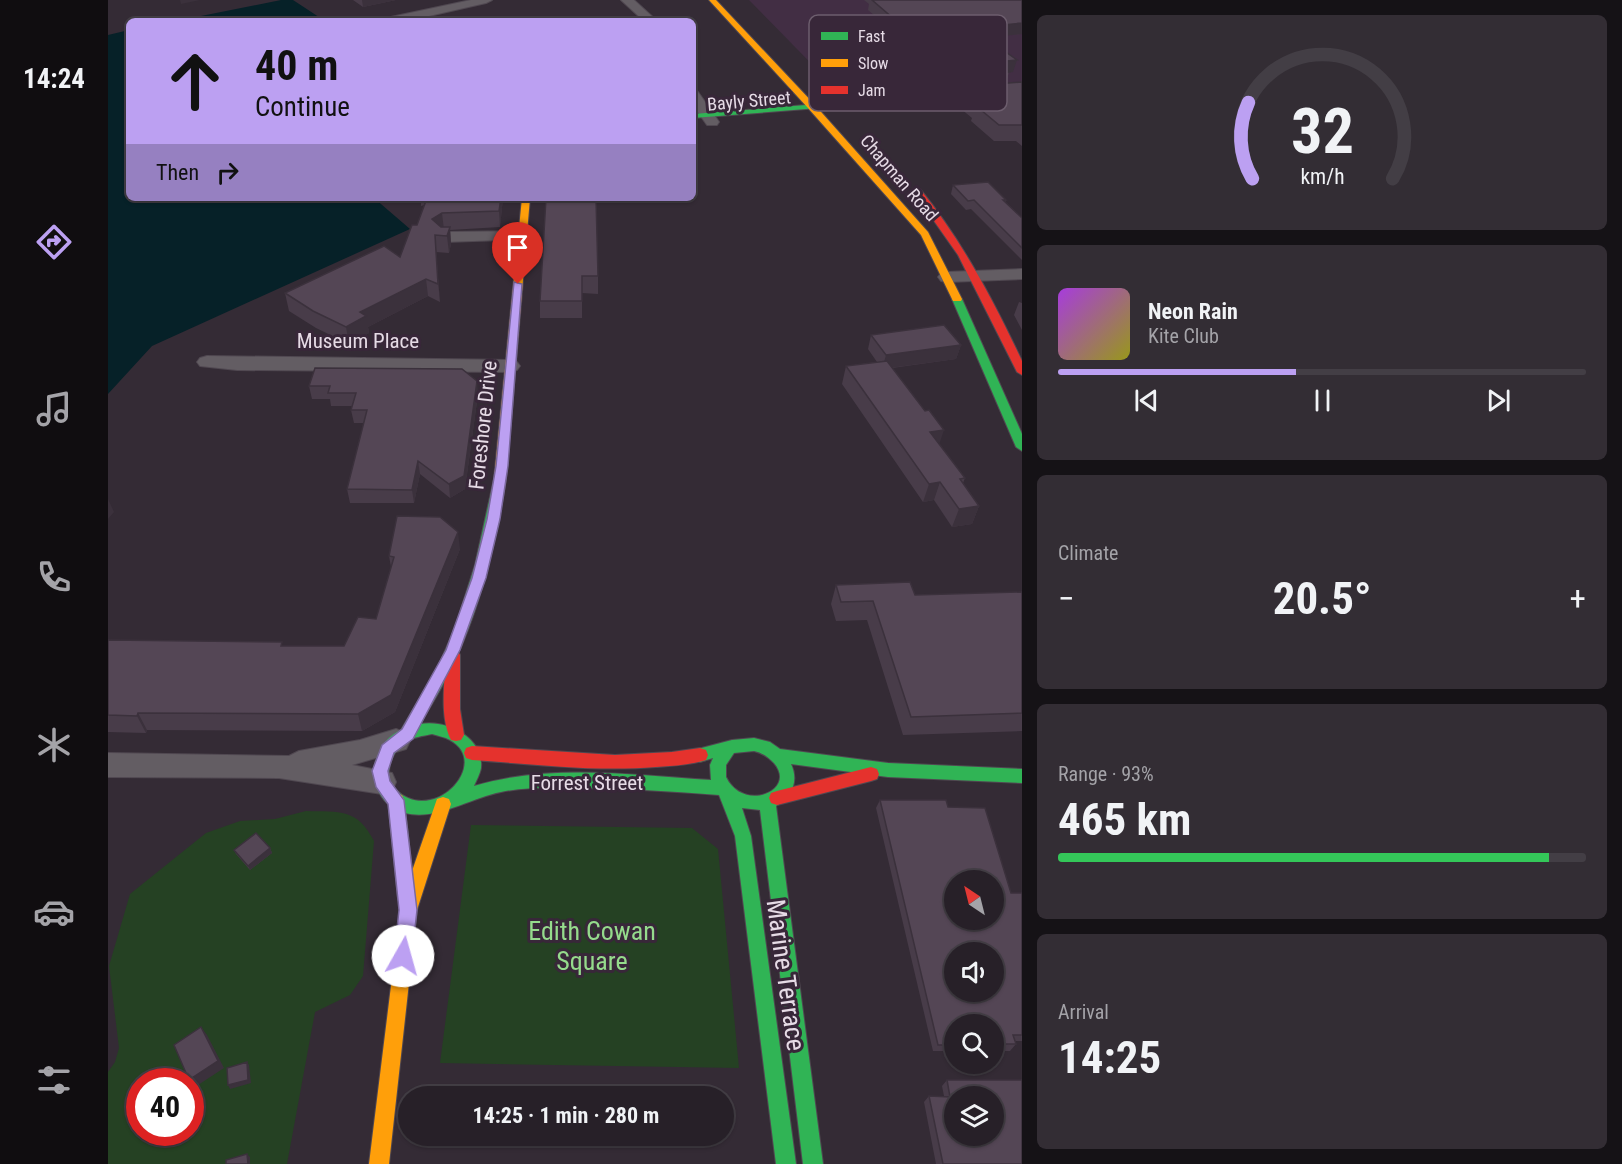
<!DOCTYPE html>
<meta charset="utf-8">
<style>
body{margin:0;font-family:"Roboto Condensed",sans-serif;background:#332d34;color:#f1f3f6;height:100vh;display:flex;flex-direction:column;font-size:22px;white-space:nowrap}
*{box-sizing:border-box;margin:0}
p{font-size:20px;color:#a4a3a8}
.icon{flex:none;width:33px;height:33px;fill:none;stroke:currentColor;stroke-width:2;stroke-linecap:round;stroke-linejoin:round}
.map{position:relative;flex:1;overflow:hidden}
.sheet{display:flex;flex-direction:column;gap:15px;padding:15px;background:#151216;width:600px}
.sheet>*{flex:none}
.guide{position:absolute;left:18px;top:18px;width:570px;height:183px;border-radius:9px;box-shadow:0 2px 4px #0004,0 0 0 2px #433e45;background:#bca0f2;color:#111;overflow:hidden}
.needle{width:39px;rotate:325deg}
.fabs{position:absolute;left:836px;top:870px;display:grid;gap:12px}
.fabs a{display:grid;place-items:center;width:60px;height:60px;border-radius:50%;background:#272028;box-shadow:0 2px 4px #0004,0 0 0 2px #433e45;font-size:30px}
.speed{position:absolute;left:18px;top:1068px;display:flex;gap:12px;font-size:30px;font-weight:700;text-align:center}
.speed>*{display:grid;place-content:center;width:78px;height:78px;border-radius:50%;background:#272028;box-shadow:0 2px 4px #0004,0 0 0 2px #433e45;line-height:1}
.speed .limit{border:9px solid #d22;background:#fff;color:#111}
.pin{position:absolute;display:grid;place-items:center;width:51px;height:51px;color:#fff;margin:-62px -26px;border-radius:50% 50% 50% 0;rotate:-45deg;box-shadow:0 0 6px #0007}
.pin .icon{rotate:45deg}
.me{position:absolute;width:66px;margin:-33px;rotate:7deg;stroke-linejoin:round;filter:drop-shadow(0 0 4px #0008)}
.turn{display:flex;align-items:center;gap:21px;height:126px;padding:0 30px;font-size:27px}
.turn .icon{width:78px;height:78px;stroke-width:2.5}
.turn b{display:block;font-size:42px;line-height:51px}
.then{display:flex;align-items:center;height:57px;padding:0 30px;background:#0003;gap:12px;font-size:22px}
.big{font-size:45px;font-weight:700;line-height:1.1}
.sheet .tile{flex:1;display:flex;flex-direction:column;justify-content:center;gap:9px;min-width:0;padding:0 21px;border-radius:9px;background:#332d34}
.sheet .dial{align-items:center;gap:0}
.dial svg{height:156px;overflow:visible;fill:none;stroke:#433e45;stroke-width:7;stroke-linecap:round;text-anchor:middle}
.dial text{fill:#f1f3f6;stroke:none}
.song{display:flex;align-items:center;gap:18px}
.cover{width:72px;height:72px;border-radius:9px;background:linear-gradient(135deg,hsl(280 70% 55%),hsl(60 70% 35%))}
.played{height:6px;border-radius:3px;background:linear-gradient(90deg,#bca0f2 45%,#433e45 45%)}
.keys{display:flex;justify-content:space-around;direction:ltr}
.heat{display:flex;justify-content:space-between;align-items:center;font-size:33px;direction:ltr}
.charge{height:9px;border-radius:4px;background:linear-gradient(90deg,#34c759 93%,#433e45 0)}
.trip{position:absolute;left:290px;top:1086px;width:336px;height:60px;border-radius:30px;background:#272028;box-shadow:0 2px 4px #0004,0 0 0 2px #433e45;font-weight:700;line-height:60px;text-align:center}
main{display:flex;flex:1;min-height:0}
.tab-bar{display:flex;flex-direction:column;width:108px;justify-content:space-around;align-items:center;background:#100d10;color:#a4a3a8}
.tab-bar .icon{width:42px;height:42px}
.tab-bar .active{color:#bca0f2}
.tab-bar b{font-size:27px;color:#f1f3f6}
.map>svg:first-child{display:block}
.built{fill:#422e44}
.green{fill:#254123;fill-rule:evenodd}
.water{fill:#062128}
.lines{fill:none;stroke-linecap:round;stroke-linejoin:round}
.street-casing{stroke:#504851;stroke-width:2}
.fast-casing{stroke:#504851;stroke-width:2}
.slow-casing{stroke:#504851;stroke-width:2}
.jam-casing{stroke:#504851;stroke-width:2}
.street{fill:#635d63;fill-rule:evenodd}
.fast{fill:#30b455;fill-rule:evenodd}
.slow{fill:#ff9f0a;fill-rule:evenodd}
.jam{fill:#e5322d;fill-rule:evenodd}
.wall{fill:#483c49}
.shaded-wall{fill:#3b313c}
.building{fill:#544655;stroke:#3b313c;stroke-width:1.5;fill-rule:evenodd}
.route{fill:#bca0f2;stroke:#7a689d;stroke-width:1.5}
.labels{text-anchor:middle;stroke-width:6;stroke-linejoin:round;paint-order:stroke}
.far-street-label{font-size:18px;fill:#e6dbe6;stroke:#382739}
.street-label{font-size:21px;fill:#e6dbe6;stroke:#382739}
.near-park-label{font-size:26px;fill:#95db8c;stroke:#382739}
.near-street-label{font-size:26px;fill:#e6dbe6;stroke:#382739}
.key{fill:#382739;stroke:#6c5d6d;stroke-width:1.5}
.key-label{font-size:16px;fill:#e6dbe6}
</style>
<main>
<nav class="tab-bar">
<b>14:24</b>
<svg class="icon active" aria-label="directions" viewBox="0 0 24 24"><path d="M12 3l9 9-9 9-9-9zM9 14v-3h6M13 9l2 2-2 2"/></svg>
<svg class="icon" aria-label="music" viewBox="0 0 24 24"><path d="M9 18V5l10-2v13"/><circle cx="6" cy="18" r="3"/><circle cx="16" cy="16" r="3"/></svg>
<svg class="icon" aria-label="phone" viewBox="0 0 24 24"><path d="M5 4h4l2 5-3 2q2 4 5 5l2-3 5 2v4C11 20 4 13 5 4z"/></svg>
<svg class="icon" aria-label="climate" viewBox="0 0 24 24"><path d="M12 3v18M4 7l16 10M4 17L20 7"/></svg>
<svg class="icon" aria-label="car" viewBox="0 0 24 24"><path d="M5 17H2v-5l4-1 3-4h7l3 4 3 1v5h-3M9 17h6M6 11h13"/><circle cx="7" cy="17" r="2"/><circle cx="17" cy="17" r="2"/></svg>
<svg class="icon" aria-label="filters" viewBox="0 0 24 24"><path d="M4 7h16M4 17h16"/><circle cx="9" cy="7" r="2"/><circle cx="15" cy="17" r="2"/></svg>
</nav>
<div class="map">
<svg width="914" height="1164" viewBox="0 0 914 1164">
<rect width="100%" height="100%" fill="#342b35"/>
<path class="built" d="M641,0H914V82L745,97L733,94Z"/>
<path class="green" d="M198,811C232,812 249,808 266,841L255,976L242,995L207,1012L179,1164H0V1072L7,1062L11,1048L1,966L22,894L98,833L132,821L167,819ZM32,1082H82V1132H32Z
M363,825L584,828L610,849L631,1068L332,1063Z"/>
<path class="water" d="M173,0H185L217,21H68Z
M21,30V198H266L302,229L44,346L0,394V35Z"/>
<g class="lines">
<defs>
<path id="street" d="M363,0H384L378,3L299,21H277L283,17Z
M513,0H526L549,21H536Z
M585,91L590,92L609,119L611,122L609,125H599L585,105Z
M414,231L422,236L420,239L336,242L328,237L336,232Z
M914,269V279L839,282L833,281L830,277L833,273L839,272Z
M99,356L402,360L409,362L412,366L409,370L402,372L129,370L92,366L89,362L92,358Z
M288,729L298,733L302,741L298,749L244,765L284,773L288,782L284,791L274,794L171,778L0,777V753L181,756L191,751L252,740Z"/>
<path id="fast" d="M914,88V92L585,118V114Z
M849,296L854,299L914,434V451L908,447L844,299Z
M392,475L398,479C389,536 376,593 353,647C342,674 327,699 312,724C338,719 376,737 373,768C372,774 368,781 366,786C442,763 525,775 603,780L602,765L605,758L592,762L586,760L584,755L586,750L624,740L646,738L662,742L672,749L780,763L914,769V783L780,777L683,764C691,781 684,797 668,806L715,1164H695L652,810L634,808L643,836L688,1164H668L627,836L611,795C561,791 511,788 461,788C438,788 416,787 393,792C362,798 329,821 297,813C275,808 260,782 268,760C272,747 280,735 293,730L330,667L347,628L367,565L386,479ZM324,734C330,736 337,737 342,740C384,763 326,826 288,790C274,777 283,752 297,742C305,737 315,736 324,734ZM646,751C655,753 660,757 666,763C690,791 635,813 618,777V765L626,753Z"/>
<path id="slow" d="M601,0H608L706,104L820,232L854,299L853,301H845L844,299L813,235L700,108Z
M414,198H422L398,479L392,483L386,479Z
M288,793L294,795L296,800L304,871L329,799L335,797L341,799L343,804L309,910L281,1164H261L293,905L290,899L280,800L282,795Z"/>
<path id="jam" d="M806,189H812C855,242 885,300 914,361V375L909,372L850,255L805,191Z
M345,649L350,651L352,655V709L356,735L353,740L348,741L343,740C331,716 337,681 338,655L340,651Z
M364,746L507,755L564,752L592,748L598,750L600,755L598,760C582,765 564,766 548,767C486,772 425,764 364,760L358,758L356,753L358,748Z
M763,767L769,769L771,774L769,779L763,781L669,805L663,803L661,798L663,793L669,791Z"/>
</defs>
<use href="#street" class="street-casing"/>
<use href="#fast" class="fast-casing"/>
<use href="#slow" class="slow-casing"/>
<use href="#jam" class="jam-casing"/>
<use href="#street" class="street"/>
<use href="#fast" class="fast"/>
<use href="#slow" class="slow"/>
<use href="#jam" class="jam"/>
</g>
<path class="wall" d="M245,0H288L255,7Z
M756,0H914V34L877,37L905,72H901L898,83L914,82V146L908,141H886L863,121L864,118L846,103L850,88L830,89L824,85L756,91L709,45L710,34L780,27L760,10L761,4Z
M845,185L898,200L897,203L914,218V260L863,209L858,210L843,194Z
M305,198H395L392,227L342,230L343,244L341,253L328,252L332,302L320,296L260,327L261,333L241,344L208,328L181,311L177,293L292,257L309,225L316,205L313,206V198L306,199Z
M438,198L490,276V294L474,293V318H432V301Z
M911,302L914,303V330L906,315Z
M763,335L853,345L848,359L784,368L831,444L857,478L855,483L871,506L864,524L844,527L826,500L815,502L734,384L738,366L769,362L760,349Z
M207,368L370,394L357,489L342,498L312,474L306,503H242L239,489L256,423H246L243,410L244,406H223L222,399H204L201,386Z
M352,549L287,712L254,731L39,730L38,733L0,732V640L176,646H236L268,619L283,567L281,556Z
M728,585L807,595L914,592V731L795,735L759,620L728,621L723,604Z
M772,800L840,807L903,893H914V1041H907L908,1044L902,1051H885V1024H846V1051H825L768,808Z
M162,848L164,853L142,870L128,854L126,850Z
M839,1080L914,1164H828L816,1102L821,1096H836L834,1086Z"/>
<path class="shaded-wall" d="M72,0H92L73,4Z
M254,0H288L255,7Z
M914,23V34L861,39L864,28Z
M909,60L905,72L885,74L888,62Z
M827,73L824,85L756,91L758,79Z
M393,198H395L392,227L391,211Z
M334,213L336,230L327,236L332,302L324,219Z
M342,227L343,244L341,253L339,236Z
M318,279L320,296L260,327L261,333L241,344L238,327L252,312Z
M853,345L848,359L774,369L778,355Z
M369,381L370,394L357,489L342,498L341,484Z
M836,430L830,448L822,432Z
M310,461L312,474L306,503L304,490Z
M832,482L826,500L815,502L821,484Z
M0,499L6,512L0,519Z
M871,506L864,524L844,527L851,509Z
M350,532L352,549L287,712L254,731L250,714Z
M30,713L39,730L38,733L29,716Z
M162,848L164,853L142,870L140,866Z
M93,1027L99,1035L116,1068L87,1087L81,1080Z
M139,1062L141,1065L143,1083L122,1089L120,1085Z
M139,1154L142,1157V1164H140Z"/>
<path class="building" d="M764,0H914V23L864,28L909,60L888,62L901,72L833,77L827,73L758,79L710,34L794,26Z
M914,82V125H891L867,105H871L850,87Z
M880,182L898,200H895L914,218V248L866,200L860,201L845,185Z
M319,198H393L391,211L334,213L324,219L333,227H342L339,236L327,235L330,284L318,279L252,312L258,316L238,327L205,311L177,293L276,246L292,257L304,225H309Z
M438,198H488L490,276H474V301H432Z
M836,325L853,345L778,355L763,335Z
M779,361L817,411L821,410L836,430L822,432L857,478L852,479L871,506L851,509L832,482L821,484L738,366Z
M207,368L354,369L369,381L356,476L341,484L310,461L304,490L239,489L259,410H243L248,393H220L222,386H201Z
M289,516L332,517L350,532L283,695L250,714L30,713L29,716L0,715V640L174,642L173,646H236L250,617L268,619L286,557L281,556Z
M802,582L807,595L914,592V713L803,717L765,601L733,602L728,585Z
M772,800H838L840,807L877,808L903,893H914V1035H905L908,1044H885V1024H846V1045H830ZM846,880H885V920H846ZM846,952H885V992H846Z
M148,833L162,848L140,866L126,850Z
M93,1027L110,1061L81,1080L66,1045Z
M139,1062L140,1080L120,1085L119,1068Z
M839,1080H914V1164H835L821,1096L842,1097ZM846,1096H885V1136H846Z
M139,1154L140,1164H118V1160Z"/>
<path class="route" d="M406,282L414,284L400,466L392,519L378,578L352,650L305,739L286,753L280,771L282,781L296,800L309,910L304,956L302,962L295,965L289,962L286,956L291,910L280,804L268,787L264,771L274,745L294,729L338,650L364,578L379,519L388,466Z"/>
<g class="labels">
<g class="far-street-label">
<text transform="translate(641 101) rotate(-5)" y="6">Bayly Street</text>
<text transform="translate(791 178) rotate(49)" y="6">Chapman Road</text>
</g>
<g class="street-label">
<text x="250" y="348">Museum Place</text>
<text transform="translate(375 425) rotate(-84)" y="7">Foreshore Drive</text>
<text x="479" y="790">Forrest Street</text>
</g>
<g class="near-park-label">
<text x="484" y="940">Edith Cowan<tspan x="484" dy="30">Square</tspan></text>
</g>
<g class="near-street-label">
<text transform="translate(678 975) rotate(82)" y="9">Marine Terrace</text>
</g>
</g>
<rect x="701" y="15" width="198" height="96" rx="9" class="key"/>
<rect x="713" y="32" width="27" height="8" fill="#30b455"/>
<rect x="713" y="59" width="27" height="8" fill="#ff9f0a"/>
<rect x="713" y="86" width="27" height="8" fill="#e5322d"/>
<g class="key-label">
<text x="750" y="42">Fast</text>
<text x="750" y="69">Slow</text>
<text x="750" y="96">Jam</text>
</g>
</svg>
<div class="fabs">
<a><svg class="needle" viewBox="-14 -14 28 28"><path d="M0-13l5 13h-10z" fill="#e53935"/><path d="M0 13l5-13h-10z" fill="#a4a3a8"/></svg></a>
<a><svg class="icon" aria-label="sound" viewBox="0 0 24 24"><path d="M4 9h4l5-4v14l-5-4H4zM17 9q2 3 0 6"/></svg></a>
<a><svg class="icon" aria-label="search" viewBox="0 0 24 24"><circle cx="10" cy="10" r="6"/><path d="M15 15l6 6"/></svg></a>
<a><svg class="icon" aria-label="layers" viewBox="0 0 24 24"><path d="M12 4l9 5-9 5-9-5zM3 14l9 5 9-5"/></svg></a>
</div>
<div class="speed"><div class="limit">40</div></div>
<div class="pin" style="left:410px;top:284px;background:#d93025"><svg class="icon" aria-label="arrive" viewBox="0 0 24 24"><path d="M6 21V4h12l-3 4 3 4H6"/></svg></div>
<svg class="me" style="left:295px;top:956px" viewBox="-20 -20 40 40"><circle r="19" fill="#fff"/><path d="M0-13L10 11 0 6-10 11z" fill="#bca0f2"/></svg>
<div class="trip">14:25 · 1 min · 280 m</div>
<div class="guide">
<div class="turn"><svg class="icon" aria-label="ahead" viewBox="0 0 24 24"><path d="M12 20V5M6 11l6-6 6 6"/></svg><div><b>40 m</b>Continue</div></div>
<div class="then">Then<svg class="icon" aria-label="right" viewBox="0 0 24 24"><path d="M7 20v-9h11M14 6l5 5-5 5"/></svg></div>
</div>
</div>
<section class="sheet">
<div class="tile dial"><svg viewBox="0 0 100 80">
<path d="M14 69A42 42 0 1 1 86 69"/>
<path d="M14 69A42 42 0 0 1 12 30" stroke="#bca0f2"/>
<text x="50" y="56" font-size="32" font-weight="700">32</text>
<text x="50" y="72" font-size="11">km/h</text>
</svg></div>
<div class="tile">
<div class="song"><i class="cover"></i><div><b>Neon Rain</b><p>Kite Club</p></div></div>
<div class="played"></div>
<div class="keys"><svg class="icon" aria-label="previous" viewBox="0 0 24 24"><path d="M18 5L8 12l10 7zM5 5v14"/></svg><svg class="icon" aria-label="pause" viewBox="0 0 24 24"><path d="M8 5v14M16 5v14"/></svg><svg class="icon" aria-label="next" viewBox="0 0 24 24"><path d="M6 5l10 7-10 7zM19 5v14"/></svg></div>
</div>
<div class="tile"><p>Climate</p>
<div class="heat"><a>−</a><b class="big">20.5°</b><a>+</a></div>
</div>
<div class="tile"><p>Range · 93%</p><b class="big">465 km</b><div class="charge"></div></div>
<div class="tile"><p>Arrival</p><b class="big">14:25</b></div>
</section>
</main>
